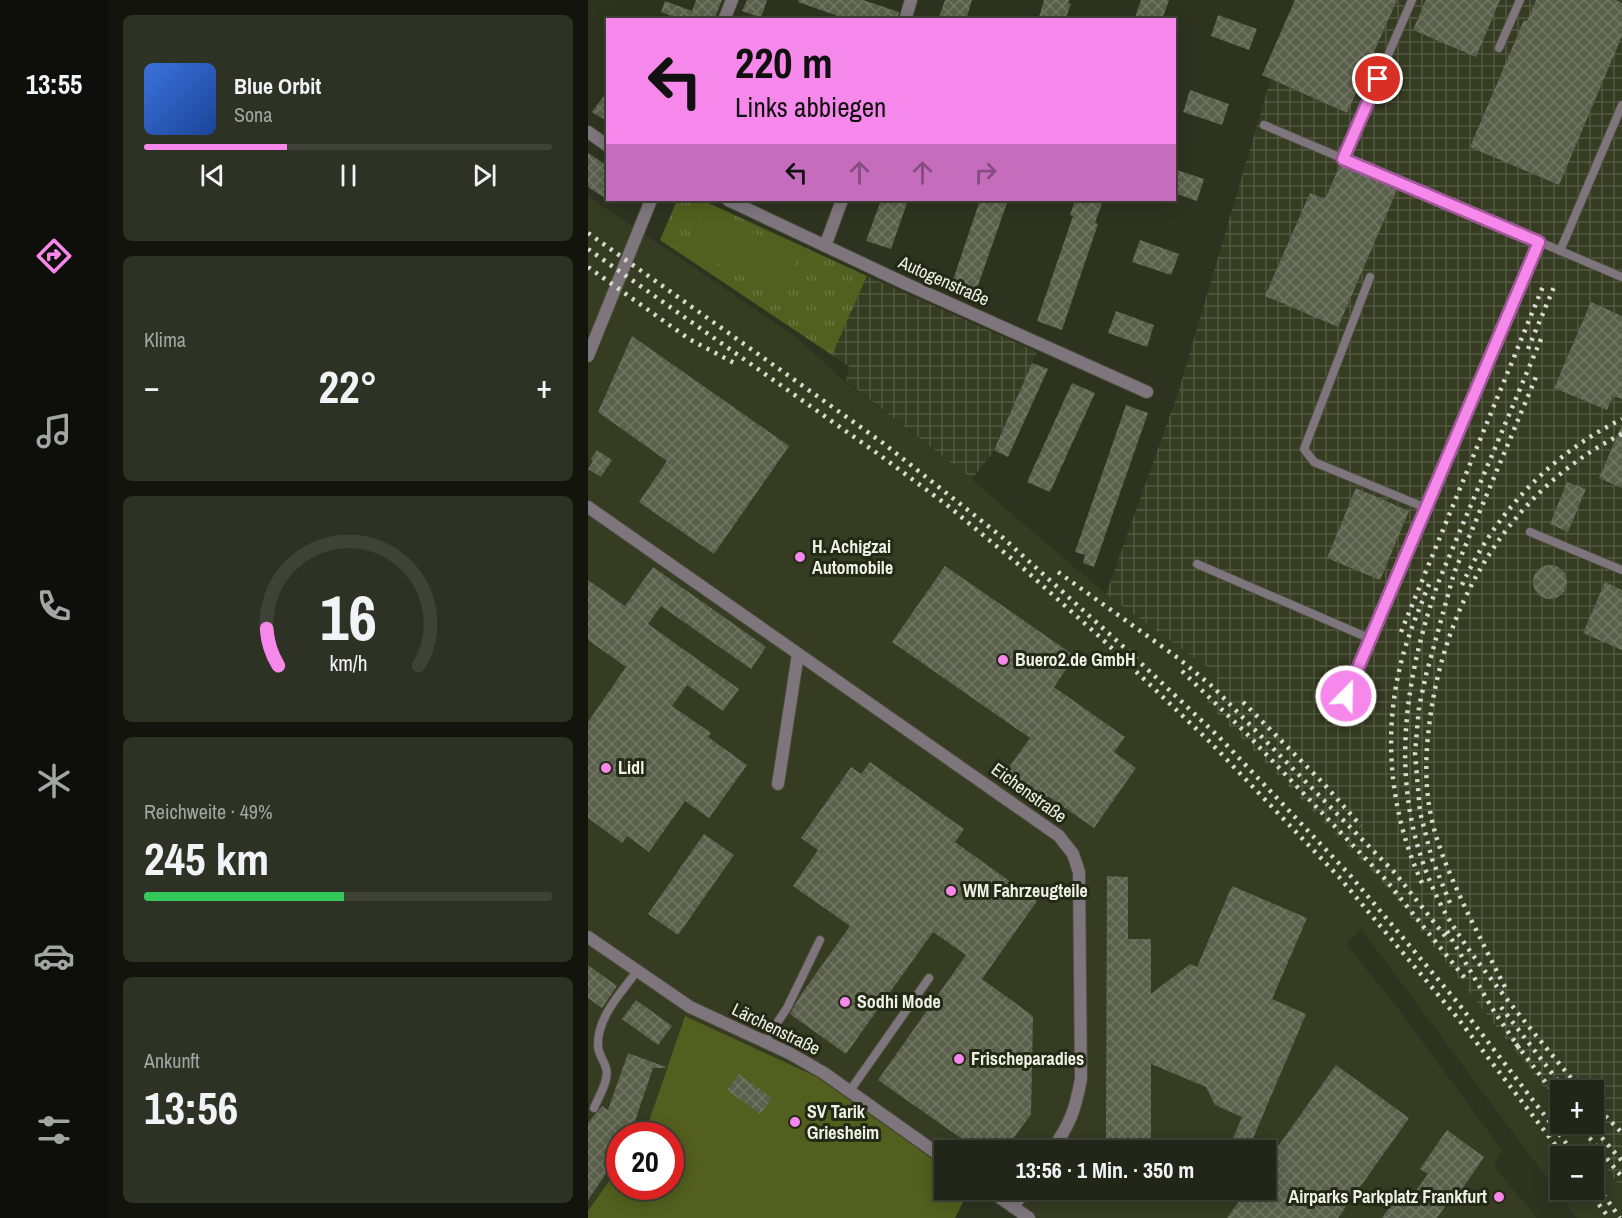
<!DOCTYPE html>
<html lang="de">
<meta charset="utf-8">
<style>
body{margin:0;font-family:"Archivo Narrow",sans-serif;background:#2e3225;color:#f1f3f6;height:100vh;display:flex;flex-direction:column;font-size:22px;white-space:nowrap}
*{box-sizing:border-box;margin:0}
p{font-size:20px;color:#a2a5a2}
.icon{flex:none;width:33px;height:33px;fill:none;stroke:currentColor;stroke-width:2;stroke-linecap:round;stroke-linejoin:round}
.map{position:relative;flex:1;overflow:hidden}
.panel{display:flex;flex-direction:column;gap:15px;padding:15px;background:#13150d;width:480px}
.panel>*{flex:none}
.banner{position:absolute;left:18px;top:18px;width:570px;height:183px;border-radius:0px;box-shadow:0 3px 15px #0003,0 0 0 2px #3f4337;background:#f788eb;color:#111;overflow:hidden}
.controls{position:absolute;left:962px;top:1080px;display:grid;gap:12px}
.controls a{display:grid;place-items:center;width:54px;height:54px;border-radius:0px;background:#222618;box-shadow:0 3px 15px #0003,0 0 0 2px #3f4337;font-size:30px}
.speed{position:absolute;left:18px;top:1122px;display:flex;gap:12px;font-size:30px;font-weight:700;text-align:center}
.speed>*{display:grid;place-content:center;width:78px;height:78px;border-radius:50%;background:#222618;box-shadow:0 3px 15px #0003,0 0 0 2px #3f4337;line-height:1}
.speed .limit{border:9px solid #d22;background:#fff;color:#111}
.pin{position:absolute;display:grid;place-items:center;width:51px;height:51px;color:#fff;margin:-26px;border:3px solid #fff;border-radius:50%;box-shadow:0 2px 6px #0007}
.me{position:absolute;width:66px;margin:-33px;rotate:23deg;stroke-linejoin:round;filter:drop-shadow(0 0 4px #0008)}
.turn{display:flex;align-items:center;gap:21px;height:126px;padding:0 30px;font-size:27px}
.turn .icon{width:78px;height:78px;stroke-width:2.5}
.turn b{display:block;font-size:42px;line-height:51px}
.lanes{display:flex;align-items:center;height:57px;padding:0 30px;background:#0003;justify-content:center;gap:30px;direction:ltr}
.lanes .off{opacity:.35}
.big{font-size:45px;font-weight:800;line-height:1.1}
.panel .card{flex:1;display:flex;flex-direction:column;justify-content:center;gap:9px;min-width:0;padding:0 21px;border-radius:9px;background:#2e3225}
.panel .dial{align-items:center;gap:0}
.dial svg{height:156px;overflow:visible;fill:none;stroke:#3f4337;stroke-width:7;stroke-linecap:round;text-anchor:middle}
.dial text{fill:#f1f3f6;stroke:none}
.song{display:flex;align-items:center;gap:18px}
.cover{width:72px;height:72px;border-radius:9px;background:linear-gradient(135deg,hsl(220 70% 55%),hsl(220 70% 35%))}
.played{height:6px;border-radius:3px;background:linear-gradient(90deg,#f788eb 35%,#3f4337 35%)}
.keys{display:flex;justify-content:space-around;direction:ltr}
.heat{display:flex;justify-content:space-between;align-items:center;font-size:33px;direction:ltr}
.charge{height:9px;border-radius:4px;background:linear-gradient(90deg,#34c759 49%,#3f4337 0)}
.trip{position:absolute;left:346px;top:1140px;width:342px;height:60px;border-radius:0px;background:#222618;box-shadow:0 3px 15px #0003,0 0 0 2px #3f4337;font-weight:800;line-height:60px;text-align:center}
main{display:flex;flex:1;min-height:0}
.tabs{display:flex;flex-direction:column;width:108px;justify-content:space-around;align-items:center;background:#0e0f0a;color:#a2a5a2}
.tabs .icon{width:42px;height:42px}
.tabs .active{color:#f788eb}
.tabs b{font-size:27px;color:#f1f3f6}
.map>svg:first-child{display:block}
.built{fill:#363c22;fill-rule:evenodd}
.industrial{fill:url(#industrial-grid)}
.park{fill:url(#park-tufts)}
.pitch{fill:#525f1e}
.building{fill:url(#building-cross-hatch)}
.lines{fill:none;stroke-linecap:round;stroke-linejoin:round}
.lane-casing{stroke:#494e3c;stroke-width:10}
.street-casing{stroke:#494e3c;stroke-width:14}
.lane{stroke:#7f767d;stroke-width:8}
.street{stroke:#7f767d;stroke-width:12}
.rail{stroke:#d6dacd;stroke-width:4.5;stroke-dasharray:3 6;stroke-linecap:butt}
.route-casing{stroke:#a15899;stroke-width:15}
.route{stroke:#f788eb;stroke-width:10}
.poi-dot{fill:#f788eb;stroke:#242916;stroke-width:2}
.labels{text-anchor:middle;stroke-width:6;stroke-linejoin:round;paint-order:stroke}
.street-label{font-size:18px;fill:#eef1e5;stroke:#242916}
.poi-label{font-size:18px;font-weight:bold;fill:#eef1e5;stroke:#242916;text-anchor:start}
</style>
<main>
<nav class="tabs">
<b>13:55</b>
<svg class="icon active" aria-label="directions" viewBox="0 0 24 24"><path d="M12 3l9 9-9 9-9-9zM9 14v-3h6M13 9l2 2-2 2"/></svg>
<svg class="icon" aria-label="music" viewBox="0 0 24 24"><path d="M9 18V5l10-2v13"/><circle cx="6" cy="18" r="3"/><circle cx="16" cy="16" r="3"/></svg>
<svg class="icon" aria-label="phone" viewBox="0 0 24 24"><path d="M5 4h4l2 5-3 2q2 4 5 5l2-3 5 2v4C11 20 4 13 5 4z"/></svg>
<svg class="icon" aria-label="climate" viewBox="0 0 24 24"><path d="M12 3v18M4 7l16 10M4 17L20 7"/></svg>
<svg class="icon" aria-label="car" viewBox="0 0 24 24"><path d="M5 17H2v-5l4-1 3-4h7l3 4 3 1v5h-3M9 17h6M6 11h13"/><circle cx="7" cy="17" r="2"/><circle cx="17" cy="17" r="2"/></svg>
<svg class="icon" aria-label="filters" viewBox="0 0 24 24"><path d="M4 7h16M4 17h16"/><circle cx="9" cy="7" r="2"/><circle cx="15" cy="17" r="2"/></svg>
</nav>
<section class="panel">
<div class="card">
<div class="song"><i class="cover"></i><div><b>Blue Orbit</b><p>Sona</p></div></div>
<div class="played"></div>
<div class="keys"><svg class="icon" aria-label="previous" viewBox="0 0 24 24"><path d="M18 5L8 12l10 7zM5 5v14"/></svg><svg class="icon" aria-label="pause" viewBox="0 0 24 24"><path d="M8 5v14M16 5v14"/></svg><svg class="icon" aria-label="next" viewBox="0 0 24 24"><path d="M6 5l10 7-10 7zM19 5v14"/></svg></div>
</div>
<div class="card"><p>Klima</p>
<div class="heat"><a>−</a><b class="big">22°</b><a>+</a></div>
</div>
<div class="card dial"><svg viewBox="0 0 100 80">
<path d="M14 69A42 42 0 1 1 86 69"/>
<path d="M14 69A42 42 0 0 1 8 50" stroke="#f788eb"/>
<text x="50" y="56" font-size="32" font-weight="700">16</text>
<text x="50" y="72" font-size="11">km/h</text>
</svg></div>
<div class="card"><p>Reichweite · 49%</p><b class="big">245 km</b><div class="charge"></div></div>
<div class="card"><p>Ankunft</p><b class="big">13:56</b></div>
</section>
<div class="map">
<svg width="1034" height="1218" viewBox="0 0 1034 1218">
<defs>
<pattern id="industrial-grid" width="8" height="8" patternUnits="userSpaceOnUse" patternTransform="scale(1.5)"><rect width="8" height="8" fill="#363c22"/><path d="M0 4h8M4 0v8" fill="none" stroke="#535942"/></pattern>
<pattern id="park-tufts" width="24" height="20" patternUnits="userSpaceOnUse" patternTransform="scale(1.5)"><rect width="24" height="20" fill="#525f1e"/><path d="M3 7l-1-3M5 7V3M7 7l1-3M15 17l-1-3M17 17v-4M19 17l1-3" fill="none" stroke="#6b763f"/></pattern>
<pattern id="building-cross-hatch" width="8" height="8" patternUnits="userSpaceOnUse" patternTransform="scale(1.5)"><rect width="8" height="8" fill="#5a604b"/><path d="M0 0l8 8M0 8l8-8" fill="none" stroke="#727765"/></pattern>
</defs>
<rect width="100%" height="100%" fill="#2e3320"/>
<path class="built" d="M0,196L208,337L256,381L375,472L518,594L631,675L625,687L812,904L972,1108V1124H984L1034,1189V1218H989L773,929L758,944L811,1010L914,1150L906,1167L949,1218H429L388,1190H678V1150H357V1168L229,1077L97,1016L58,1130L55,1135L32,1136L31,1167L0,1211ZM972,1156H1005V1190H972Z"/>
<path class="industrial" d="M706,0H1034V1189L984,1124H1005V1090H972V1108L812,904L785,873L619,703L630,675L518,594L590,393Z
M279,276L449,352L403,455L384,479L258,381L261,366L244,355Z"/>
<path class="park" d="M89,200H114L279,276L244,355L72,240Z"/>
<path class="pitch" d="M114,211L212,253L196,292L98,249Z
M97,1016L229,1077L357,1168V1190H381L367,1218H0V1211L31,1167L32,1186H82V1136L55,1135L58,1130Z"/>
<path class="building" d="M108,0H134L126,20H93L73,12L77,1L104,11Z
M159,0H179L173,18L154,11Z
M211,0H275L311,12L309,20H261L210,2Z
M357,0H384L378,20H350Z
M456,0H481L480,3L483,4L477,20H450Z
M553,0H581L574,20H546Z
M707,0H809L759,113L674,75Z
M838,0H912L888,57L825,30Z
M948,0H1028L1034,3V36L971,185L882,147L936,20L939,21Z
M630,15L669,29L661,50L623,36Z
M20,90V122L4,112Z
M602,90L641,104L634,125L595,112Z
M0,153L20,166V200L0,187Z
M752,165L809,190L750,327L677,296L722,193L737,199Z
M586,169L616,179L609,201L586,193Z
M293,200H320L303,249L278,241Z
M392,200H420L388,291L364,283Z
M487,200H515L507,223L510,224L474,330L449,321L485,216L482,215Z
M552,240L591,254L583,275L544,262Z
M1003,302L1034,316V399L1025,396L1019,410L966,388Z
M528,311L566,325L559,347L520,333Z
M44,336L201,446L126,554L51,502L79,461L10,412Z
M444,363L460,369L420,457L406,450Z
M484,383L507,393L462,492L439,482Z
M538,405L560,413L506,567L495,563L497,555L487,552Z
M1034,425V488L1011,478Z
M9,450L24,460L13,477L0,469L5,461L3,459Z
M979,482L998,489L980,532L962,524Z
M768,488L821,511L792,580L739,558Z
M945 582a17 17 0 1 1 34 0a17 17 0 1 1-34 0Z
M357,566L487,656L466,687L537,737L526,752L548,768L506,828L460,796L453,804L414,777L442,738L304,642Z
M65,567L178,647L163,669L73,606L60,624L151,689L135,711L99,685L84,706L123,733L120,737L159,765L121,818L97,801L61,852L39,836L34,843L0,818V722L38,667L0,640V580L37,606Z
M1017,582L1034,590V650L995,633Z
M282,762L376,829L367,842L449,901L394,979L445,1016L443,1114L417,1150H390L290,1080L378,955L345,932L258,1054L202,1014L212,996L262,926L205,886L230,850L213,838L263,767L273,774Z
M116,834L146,855L90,935L60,914Z
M519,876L540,877V939H563V994L602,964L609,967L644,886L719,918L684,999L718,1014L660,1150L643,1143L654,1117L627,1105L618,1087L563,1064V1141H518Z
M0,965L29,986L14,1008L0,998Z
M48,1000L84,1026L70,1045L34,1019Z
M40,1053L78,1067V1068H65L45,1127L57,1136H32V1153L0,1200V1123L14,1106L20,1110Z
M748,1065L821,1118L750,1218H639L659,1190H678V1163Z
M151,1074L184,1098L172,1114L139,1090Z
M859,1130L896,1157L870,1195L866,1193L849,1218H794L811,1193L821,1200L840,1174L832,1169Z"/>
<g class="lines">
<defs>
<path id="lane" d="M911,48L932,0
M676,125L1034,277
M755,159L824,0
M972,251L1034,105
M782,277L716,449L726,462L838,508
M942,532L1034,570
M609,564L783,639
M758,696L951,242
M177,1041L199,1008L232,940
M261,1092L341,978
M6,1108C10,1098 22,1079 18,1068C16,1060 10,1054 10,1046C9,1017 33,993 49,971"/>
<path id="street" d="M136,20L144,0
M317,20L323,0
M0,132L20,146
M140,200L316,283L559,392
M237,246L254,200
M0,356L63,200
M0,507L471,836L485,854L491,872L493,1079C487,1111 482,1124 464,1150
M190,784L210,654
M0,937L102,1007L201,1053L236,1073L357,1159
M401,1190L441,1218
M425,1207L437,1190"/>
</defs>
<use href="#lane" class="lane-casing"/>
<use href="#street" class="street-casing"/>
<use href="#lane" class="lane"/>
<use href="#street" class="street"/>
<path class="rail" d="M0,233L295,443L414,537L538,649L631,737L761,874L870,1003L988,1156
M0,249L293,456L359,505L436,569L513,638L622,742L752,878L868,1016L976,1156
M0,267L101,339L150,365
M953,339L850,583C812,692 799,803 855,909C870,936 888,960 907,984C935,1020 964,1055 993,1090
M940,349L966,287
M470,572L590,658L625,687L807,873L861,941
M874,585C907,513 963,454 1034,419
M813,632L956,284
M594,671L658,733L797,879L880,982
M655,702L735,783L773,826
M834,883C802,813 794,734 814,659C821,632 832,607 842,582
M862,903L844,859L832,812L827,753L831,707L838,675L866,573L948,377
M859,931L904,1008L933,1051
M917,987C905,964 894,941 882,918C866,883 849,849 842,811C836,778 838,745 843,712C860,595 927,487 1034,434
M913,1007L977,1090
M928,1044L972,1101
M1005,1103L1034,1133
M990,1124L1034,1177
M1002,1124L1034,1161
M1005,1180L1032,1218
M1000,1190L1021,1218"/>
</g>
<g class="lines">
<defs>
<path id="route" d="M758,696L951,242L755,159L790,79"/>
</defs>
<use href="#route" class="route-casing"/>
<use href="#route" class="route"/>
</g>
<g class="poi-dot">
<circle cx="212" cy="557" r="6"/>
<circle cx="415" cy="660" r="6"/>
<circle cx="18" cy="768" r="6"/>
<circle cx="363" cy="891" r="6"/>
<circle cx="257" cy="1002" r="6"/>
<circle cx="371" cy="1059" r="6"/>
<circle cx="207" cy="1122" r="6"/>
<circle cx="911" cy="1197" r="6"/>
</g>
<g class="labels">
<g class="street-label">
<text transform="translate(356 281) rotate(24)" y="6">Autogenstraße</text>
<text transform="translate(441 793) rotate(36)" y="6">Eichenstraße</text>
<text transform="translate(188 1029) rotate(26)" y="6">Lärchenstraße</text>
</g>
<g class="poi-label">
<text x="224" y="553">H. Achigzai<tspan x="224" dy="21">Automobile</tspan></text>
<text x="427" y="666">Buero2.de GmbH</text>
<text x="30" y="774">Lidl</text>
<text x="375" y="897">WM Fahrzeugteile</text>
<text x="269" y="1008">Sodhi Mode</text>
<text x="383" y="1065">Frischeparadies</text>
<text x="219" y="1118">SV Tarik<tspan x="219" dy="21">Griesheim</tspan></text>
<text x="899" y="1203" text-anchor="end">Airparks Parkplatz Frankfurt</text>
</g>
</g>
</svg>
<div class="controls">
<a>+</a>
<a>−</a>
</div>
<div class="speed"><div class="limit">20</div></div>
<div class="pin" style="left:790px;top:79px;background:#d93025"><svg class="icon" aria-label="arrive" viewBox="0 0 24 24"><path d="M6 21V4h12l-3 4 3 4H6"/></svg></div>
<svg class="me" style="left:758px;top:696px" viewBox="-20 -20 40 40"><circle r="17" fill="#f788eb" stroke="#fff" stroke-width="3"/><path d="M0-11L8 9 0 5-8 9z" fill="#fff"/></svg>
<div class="trip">13:56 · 1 Min. · 350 m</div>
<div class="banner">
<div class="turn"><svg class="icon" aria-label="left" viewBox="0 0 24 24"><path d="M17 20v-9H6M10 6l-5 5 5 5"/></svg><div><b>220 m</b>Links abbiegen</div></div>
<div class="lanes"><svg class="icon" aria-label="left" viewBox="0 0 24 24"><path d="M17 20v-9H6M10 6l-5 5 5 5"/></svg><svg class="icon off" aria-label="ahead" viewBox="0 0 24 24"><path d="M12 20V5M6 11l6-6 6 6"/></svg><svg class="icon off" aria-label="ahead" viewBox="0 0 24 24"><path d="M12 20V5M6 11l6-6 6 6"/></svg><svg class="icon off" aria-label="right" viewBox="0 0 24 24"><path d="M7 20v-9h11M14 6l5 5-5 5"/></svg></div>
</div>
</div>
</main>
